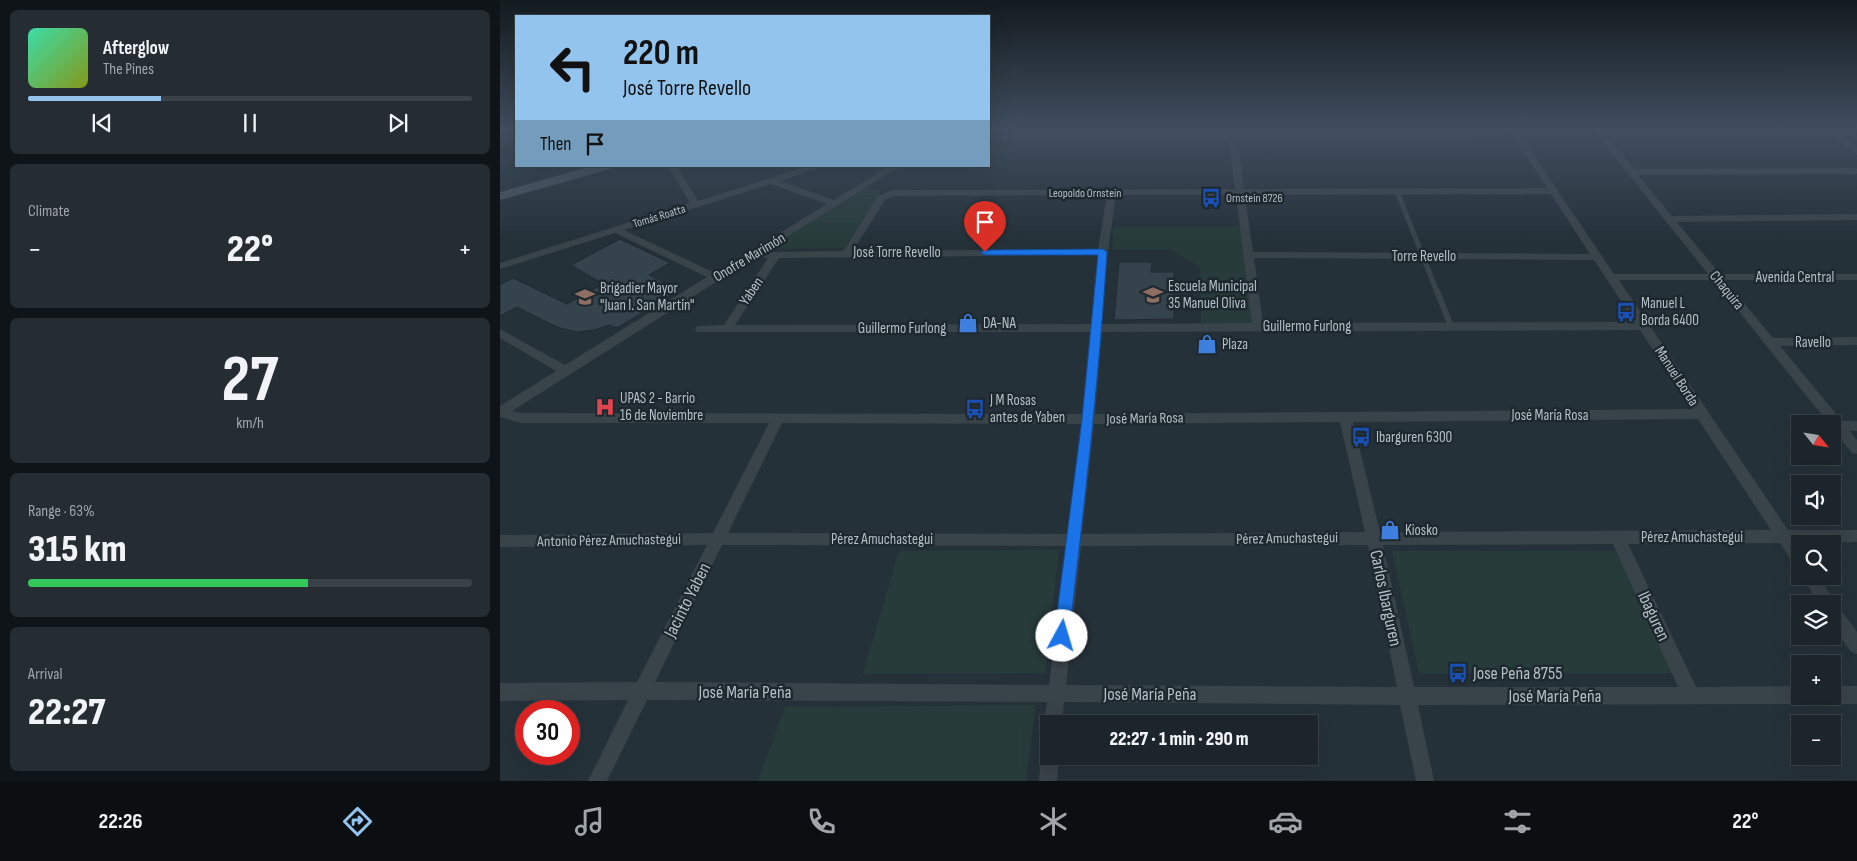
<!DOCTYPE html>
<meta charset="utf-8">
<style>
body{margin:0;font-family:"Sofia Sans Condensed",sans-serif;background:#252d33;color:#f1f3f6;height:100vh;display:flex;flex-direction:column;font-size:19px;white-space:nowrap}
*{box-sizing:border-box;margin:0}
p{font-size:16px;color:#a0a5a9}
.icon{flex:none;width:28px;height:28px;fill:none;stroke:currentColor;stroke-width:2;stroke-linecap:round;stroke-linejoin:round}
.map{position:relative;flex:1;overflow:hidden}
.sheet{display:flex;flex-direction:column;gap:10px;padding:10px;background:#0f1418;width:500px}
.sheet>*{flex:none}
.banner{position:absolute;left:15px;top:15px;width:475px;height:152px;border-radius:0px;box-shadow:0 5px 20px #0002,0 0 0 1px #3a4247;background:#92c4ed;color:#111;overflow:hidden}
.needle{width:32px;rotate:120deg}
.buttons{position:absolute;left:1291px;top:415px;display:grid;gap:10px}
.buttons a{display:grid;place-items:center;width:50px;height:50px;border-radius:0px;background:#1c252b;box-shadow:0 5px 20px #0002,0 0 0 1px #3a4247;font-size:25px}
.speed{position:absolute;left:15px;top:700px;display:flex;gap:10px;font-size:25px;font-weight:700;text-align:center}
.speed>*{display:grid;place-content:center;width:65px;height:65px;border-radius:50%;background:#1c252b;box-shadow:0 5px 20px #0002,0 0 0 1px #3a4247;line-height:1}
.speed .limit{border:8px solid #d22;background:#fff;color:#111}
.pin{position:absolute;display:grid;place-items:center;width:42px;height:42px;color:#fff;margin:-51px -21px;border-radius:50% 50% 50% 0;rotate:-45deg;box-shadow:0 0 5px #0007}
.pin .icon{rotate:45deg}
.me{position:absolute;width:55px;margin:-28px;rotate:6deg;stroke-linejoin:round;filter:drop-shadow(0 0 4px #0008)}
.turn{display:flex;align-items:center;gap:18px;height:105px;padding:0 25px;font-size:22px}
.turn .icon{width:65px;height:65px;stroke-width:2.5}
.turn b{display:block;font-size:35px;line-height:42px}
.then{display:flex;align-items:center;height:48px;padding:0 25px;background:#0003;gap:10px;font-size:19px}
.big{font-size:38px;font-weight:800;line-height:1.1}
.sheet .card{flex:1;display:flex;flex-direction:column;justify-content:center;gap:8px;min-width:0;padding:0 18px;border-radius:8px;background:#252d33}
.sheet .dial{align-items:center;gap:0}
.dial b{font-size:65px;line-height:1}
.song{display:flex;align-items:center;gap:15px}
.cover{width:60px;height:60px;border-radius:8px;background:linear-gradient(135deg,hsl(160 70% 55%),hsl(70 70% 35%))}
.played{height:5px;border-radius:2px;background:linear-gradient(90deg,#92c4ed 30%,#3a4247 30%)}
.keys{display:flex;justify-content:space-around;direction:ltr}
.heat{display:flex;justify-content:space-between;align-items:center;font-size:28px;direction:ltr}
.charge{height:8px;border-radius:4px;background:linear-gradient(90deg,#34c759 63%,#3a4247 0)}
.trip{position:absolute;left:540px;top:715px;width:278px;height:50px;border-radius:0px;background:#1c252b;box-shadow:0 5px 20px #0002,0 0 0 1px #3a4247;font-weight:800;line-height:50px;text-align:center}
.menu{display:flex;height:80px;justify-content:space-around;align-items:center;background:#0b0f11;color:#a0a5a9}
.menu .icon{width:35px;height:35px}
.menu .selected{color:#92c4ed}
.menu b{font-size:22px;color:#f1f3f6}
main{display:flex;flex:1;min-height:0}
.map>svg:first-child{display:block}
.green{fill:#273b3a}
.building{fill:#35434d;stroke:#202a31}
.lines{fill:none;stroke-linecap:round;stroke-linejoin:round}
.lane-far1{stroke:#39434a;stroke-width:5}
.lane{stroke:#39434a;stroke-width:6}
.street{fill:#39434a;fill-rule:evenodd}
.secondary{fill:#47535d;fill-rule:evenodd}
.route{fill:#1a73e8;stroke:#114b97}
.labels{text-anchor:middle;stroke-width:5;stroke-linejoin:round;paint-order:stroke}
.far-street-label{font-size:12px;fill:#b4bec6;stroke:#1e282f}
.far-poi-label{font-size:12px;fill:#b4bec6;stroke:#1e282f;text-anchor:start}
.street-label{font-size:15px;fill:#b4bec6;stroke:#1e282f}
.poi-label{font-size:15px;fill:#b4bec6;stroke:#1e282f;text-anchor:start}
.near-street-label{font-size:18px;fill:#b4bec6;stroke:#1e282f}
.near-poi-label{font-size:18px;fill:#b4bec6;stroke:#1e282f;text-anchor:start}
</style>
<main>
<section class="sheet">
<div class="card">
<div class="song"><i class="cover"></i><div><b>Afterglow</b><p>The Pines</p></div></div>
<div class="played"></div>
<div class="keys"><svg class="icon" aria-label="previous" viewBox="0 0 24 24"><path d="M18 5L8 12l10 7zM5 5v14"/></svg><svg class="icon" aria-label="pause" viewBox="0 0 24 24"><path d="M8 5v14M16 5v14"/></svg><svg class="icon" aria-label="next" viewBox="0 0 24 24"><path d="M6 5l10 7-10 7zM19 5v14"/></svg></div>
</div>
<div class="card"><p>Climate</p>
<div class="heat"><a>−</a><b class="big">22°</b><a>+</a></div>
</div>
<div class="card dial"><b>27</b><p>km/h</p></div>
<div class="card"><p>Range · 63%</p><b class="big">315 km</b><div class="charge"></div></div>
<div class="card"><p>Arrival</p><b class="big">22:27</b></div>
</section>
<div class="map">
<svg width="1357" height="781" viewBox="0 0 1357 781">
<rect width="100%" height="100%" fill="#253139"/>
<path class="green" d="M361,188L380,190V193L344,248L262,249Z
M614,227H743L754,324H701L700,267L670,249H612Z
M559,550L545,673L363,674L399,551Z
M892,551H1121L1178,673H919Z
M536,705L526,781H258L285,707Z"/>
<path class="building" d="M120,239L170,263L149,275L179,290L117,328L110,325L94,330L77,332L57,327L17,307L0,316V285L13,278L67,304L103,284L71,265Z
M619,262H652L651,272H674V319L614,320Z"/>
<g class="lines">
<path class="lane-far1" d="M897,191L937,292"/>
<path class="lane" d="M937,291L951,326"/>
<path class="street" d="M728,130H736L737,135H969L997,130H1017L1114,274H1208L1093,130H1102L1134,169L1357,168V174L1138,175L1172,216L1357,214V220L1177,222L1220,274H1357V280H1225L1273,338L1357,337V345L1280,346L1342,421H1357V431H1350L1357,440V454L1352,453L1332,428V424H1329L1214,280H1119L1288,530H1357V542L1296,543L1300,548V568L1295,566L1280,543L1128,544L1196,687L1300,686V696H1308L1306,701L1300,704L918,705L934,781H916L900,705L564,702L562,724H549V731L544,724L547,702L147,700L107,781H88L128,700L0,701V683L137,682L207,545L0,547V535L213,533L269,423H21L0,417V406L56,371L0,338V329L65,365L207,277L115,233L0,269V263L190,203L168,166H177L198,201L308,166H322L281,181L334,200L389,166H400L263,252L343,251L378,196L392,190L735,189L729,141H489V136L728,135ZM1011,133L1047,188L744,189L738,141H969ZM271,184L327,204L215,273L124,230ZM1051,194L1090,254L753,252L745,195ZM607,195L598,249L353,251L385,200L394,196ZM616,195H736L752,323L602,324L608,252ZM598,255L591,324L235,325L279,258ZM254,258H268L224,325L197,326L195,329L197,332H590L582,414L21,413L12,411ZM754,258L1094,260L1135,322L763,323ZM1140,330L1192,409L595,414L602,332ZM1198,419L1271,530L880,532L853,422ZM840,422L865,532L582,534L594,424ZM282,423L581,424L567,534L228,533ZM1113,544L1178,687H914L883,545ZM222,545L566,546L549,685L155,682ZM868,545L897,687L566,685L581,546Z
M1326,130H1336L1357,148V155Z
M16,133V138L0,143V137Z
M1302,576H1319L1336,604L1357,632V654L1351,652L1332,624V604H1319Z
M1332,686H1357V704H1332L1326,701L1324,696H1332Z
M549,747V756H559L557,781H539L541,756L543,749Z"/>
<path class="secondary" d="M91,166H112L110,169L0,200V192Z"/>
</g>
<linearGradient id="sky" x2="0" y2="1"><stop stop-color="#141b1f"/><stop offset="0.54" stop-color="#404e5f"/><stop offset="1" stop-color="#404e5f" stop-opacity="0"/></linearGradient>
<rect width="1357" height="240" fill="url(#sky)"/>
<path class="route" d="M603,249L607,252C599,381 584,508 569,636L567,641L562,643L556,641L554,636L582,419L598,255H485L480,252L485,250Z"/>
<defs>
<symbol id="bus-bare" viewBox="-9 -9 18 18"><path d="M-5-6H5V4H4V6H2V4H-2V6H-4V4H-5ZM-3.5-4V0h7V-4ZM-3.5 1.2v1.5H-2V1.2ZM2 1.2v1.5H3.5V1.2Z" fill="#1a4fb4" stroke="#1e282f" stroke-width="2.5" paint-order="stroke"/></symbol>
<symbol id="school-bare" viewBox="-9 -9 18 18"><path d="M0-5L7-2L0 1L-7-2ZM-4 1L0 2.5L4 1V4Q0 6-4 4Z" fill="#8d6e63" stroke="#1e282f" stroke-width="2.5" paint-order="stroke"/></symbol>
<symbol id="shop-bare" viewBox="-9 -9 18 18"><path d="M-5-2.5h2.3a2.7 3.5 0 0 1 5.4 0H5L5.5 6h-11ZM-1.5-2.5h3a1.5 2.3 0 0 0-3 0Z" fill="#3f7fe0" stroke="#1e282f" stroke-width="2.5" paint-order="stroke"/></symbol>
<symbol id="hospital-bare" viewBox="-9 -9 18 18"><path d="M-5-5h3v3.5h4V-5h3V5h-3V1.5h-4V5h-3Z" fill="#e0444e" stroke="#1e282f" stroke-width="2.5" paint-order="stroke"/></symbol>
</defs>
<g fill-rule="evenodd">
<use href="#bus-bare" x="697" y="184" width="28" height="28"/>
<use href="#school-bare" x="639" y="281" width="28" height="28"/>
<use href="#school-bare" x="71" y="283" width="28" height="28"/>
<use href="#bus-bare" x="1112" y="298" width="28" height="28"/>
<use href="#shop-bare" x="454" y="309" width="28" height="28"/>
<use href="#shop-bare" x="693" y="330" width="28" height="28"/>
<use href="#hospital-bare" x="91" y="393" width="28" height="28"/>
<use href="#bus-bare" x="461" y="395" width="28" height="28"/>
<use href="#bus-bare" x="847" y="423" width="28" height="28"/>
<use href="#shop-bare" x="876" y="516" width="28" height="28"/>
<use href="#bus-bare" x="944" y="659" width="28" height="28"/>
</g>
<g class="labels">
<g class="far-street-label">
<text x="585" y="197">Leopoldo Ornstein</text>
<text transform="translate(159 216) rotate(-17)" y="4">Tomás Roatta</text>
</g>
<g class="far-poi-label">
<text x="726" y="202">Ornstein 8726</text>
</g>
<g class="street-label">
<text x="397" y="257">José Torre Revello</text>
<text x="924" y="261">Torre Revello</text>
<text transform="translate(249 257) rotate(-31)" y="5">Onofre Marimón</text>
<text x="1295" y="282">Avenida Central</text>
<text transform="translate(1227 290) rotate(51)" y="5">Chaquira</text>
<text transform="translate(251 291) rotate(-56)" y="5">Yaben</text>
<text x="807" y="331">Guillermo Furlong</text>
<text x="402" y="333">Guillermo Furlong</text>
<text x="1313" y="347">Ravello</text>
<text transform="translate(1177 376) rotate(57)" y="5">Manuel Borda</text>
<text x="1050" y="420">José María Rosa</text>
<text transform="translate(645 418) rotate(-1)" y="5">José María Rosa</text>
<text x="1192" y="542">Pérez Amuchastegui</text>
<text transform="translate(787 538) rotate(-1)" y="5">Pérez Amuchastegui</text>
<text x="382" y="544">Pérez Amuchastegui</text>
<text transform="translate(109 540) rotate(-1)" y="5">Antonio Pérez Amuchastegui</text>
</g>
<g class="poi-label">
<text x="668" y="291">Escuela Municipal<tspan x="668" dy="17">35 Manuel Oliva</tspan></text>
<text x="100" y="293">Brigadier Mayor<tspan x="100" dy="17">"Juan I. San Martín"</tspan></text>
<text x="1141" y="308">Manuel L<tspan x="1141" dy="17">Borda 6400</tspan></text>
<text x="483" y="328">DA-NA</text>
<text x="722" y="349">Plaza</text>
<text x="120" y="403">UPAS 2 - Barrio<tspan x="120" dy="17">16 de Noviembre</tspan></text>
<text x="490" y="405">J M Rosas<tspan x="490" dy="17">antes de Yaben</tspan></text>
<text x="876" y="442">Ibarguren 6300</text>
<text x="905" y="535">Kiosko</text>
</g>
<g class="near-street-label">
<text transform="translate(886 598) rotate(78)" y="6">Carlos Ibarguren</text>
<text transform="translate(187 600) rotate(-63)" y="6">Jacinto Yaben</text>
<text transform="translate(1154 616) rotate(65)" y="6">Ibaguren</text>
<text x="245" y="698">José María Peña</text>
<text x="650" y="700">José María Peña</text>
<text x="1055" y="702">José María Peña</text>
</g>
<g class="near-poi-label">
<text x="973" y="679">Jose Peña 8755</text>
</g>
</g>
</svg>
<div class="buttons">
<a><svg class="needle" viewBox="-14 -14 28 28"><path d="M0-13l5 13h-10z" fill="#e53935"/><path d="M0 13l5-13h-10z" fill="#a0a5a9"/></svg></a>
<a><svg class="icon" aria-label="sound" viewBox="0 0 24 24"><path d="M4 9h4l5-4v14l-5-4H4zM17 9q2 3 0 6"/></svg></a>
<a><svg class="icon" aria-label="search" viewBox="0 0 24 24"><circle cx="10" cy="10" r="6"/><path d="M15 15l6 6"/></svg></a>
<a><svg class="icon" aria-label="layers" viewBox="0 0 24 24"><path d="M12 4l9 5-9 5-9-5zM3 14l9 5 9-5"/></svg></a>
<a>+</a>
<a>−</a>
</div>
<div class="speed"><div class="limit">30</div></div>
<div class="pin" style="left:485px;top:252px;background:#d93025"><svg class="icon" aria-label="arrive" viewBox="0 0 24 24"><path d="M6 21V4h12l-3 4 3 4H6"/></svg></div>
<svg class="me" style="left:562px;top:636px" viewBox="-20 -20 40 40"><circle r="19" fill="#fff"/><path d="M0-13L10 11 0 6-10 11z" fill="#1a73e8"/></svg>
<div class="trip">22:27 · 1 min · 290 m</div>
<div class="banner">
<div class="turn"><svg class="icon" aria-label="left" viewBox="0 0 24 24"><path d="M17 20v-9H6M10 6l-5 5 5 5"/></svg><div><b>220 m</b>José Torre Revello</div></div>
<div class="then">Then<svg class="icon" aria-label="arrive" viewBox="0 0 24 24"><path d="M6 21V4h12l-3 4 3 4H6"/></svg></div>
</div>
</div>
</main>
<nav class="menu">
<b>22:26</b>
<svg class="icon selected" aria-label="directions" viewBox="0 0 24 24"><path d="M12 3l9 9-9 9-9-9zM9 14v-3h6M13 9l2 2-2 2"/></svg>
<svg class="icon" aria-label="music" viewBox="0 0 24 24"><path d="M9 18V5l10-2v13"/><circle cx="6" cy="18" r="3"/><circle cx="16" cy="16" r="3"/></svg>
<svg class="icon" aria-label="phone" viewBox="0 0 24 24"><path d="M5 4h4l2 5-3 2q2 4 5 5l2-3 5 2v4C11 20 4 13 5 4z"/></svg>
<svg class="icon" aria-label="climate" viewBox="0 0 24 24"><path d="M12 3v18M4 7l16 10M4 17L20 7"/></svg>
<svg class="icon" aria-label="car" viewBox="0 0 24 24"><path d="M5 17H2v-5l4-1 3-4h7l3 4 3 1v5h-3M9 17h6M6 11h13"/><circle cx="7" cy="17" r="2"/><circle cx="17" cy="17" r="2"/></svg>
<svg class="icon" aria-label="filters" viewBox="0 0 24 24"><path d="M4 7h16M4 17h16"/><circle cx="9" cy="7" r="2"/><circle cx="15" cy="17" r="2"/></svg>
<b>22°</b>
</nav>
